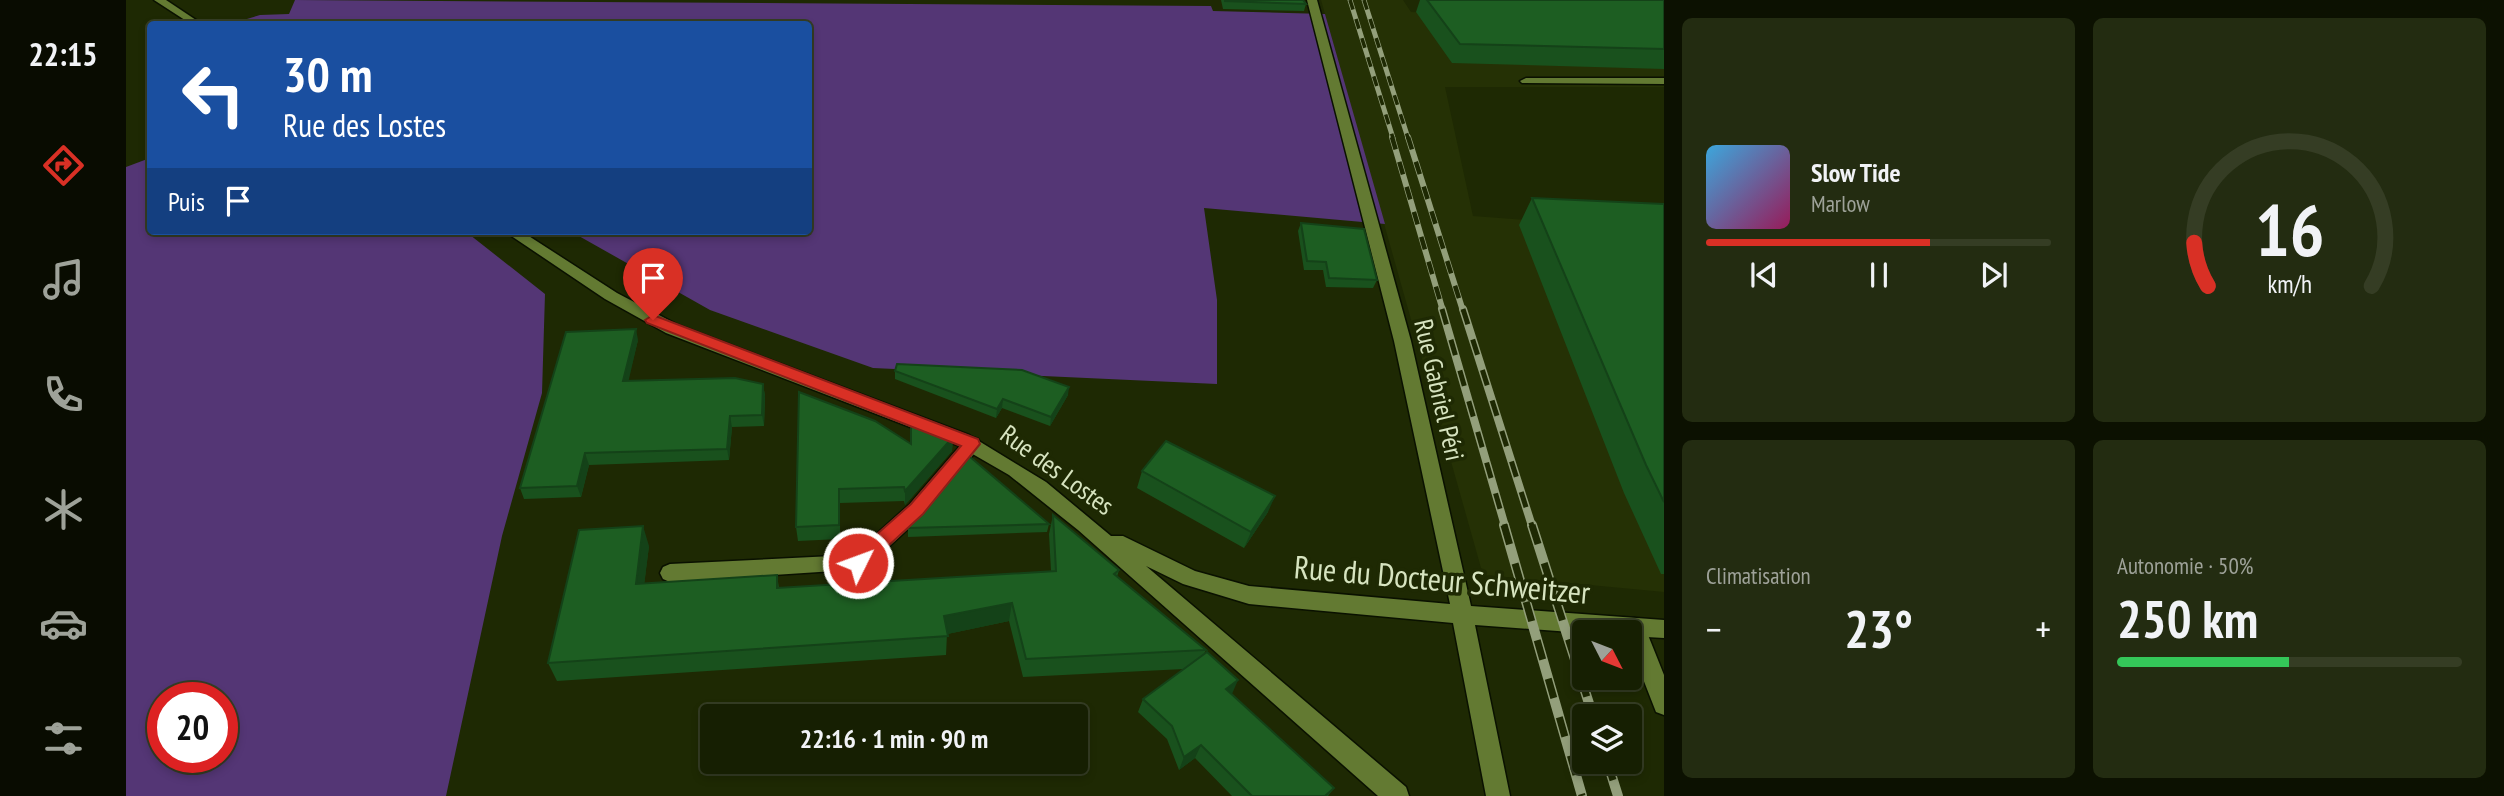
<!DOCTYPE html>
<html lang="fr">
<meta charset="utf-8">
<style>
body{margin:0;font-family:"PT Sans Narrow",sans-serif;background:#232c11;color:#f1f3f6;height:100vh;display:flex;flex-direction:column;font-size:26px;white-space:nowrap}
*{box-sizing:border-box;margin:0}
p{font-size:23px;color:#9ea299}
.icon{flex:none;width:38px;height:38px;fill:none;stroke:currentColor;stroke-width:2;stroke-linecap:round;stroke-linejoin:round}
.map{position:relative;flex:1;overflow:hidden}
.panel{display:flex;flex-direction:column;gap:18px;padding:18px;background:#0c1101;width:840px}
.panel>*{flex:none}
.top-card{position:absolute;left:21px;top:21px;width:665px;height:214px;border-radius:7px;box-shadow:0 4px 10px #0003,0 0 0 2px #353d24;background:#1a4fa0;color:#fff;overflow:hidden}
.needle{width:46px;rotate:132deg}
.buttons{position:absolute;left:1446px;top:620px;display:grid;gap:14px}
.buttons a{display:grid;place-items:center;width:70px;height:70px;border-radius:7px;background:#161f02;box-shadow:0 4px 10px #0003,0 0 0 2px #353d24;font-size:35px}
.speed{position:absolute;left:21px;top:682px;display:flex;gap:14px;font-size:35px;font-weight:700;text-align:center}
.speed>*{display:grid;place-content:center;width:91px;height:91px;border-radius:50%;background:#161f02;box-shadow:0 4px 10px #0003,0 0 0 2px #353d24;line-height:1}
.speed .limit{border:10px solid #d22;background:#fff;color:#111}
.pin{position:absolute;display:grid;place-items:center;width:60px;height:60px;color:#fff;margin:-72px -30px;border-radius:50% 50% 50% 0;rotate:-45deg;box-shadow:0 0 7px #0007}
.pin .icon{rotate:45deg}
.me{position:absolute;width:77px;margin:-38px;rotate:48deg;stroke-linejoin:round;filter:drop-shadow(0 0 5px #0008)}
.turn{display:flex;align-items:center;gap:24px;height:147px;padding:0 21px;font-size:32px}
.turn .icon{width:91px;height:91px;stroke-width:2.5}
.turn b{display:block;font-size:49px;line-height:60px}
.then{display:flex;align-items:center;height:66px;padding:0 21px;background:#0003;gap:14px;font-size:26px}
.big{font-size:52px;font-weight:700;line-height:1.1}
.panel .tile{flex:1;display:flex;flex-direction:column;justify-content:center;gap:10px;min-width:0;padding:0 24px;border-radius:10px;background:#232c11}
.panel .dial{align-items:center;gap:0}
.dial svg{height:182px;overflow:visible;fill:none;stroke:#353d24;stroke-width:7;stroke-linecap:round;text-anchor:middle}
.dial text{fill:#f1f3f6;stroke:none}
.song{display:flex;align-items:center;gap:21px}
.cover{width:84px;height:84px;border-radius:10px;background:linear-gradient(135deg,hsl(200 70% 55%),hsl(330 70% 35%))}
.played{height:7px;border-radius:4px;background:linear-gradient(90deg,#d93025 65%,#353d24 65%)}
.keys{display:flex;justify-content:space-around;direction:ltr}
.heat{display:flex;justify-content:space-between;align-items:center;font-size:38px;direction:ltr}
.charge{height:10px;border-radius:5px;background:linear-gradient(90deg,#34c759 50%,#353d24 0)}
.panel .tiles{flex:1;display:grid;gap:18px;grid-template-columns:repeat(2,1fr)}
.trip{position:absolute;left:574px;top:704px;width:388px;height:70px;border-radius:7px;background:#161f02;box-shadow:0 4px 10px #0003,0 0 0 2px #353d24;font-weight:700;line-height:70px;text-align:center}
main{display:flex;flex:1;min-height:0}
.tabs{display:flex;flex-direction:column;width:126px;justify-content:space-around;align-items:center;background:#090c01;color:#9ea299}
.tabs .icon{width:49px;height:49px}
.tabs .active{color:#d93025}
.tabs b{font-size:32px;color:#f1f3f6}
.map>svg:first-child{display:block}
.built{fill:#253105}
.green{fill:#543675;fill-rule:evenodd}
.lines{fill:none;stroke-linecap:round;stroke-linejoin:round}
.service-casing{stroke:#0a1100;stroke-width:3}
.minor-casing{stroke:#0a1100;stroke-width:3}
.service{fill:#637a32;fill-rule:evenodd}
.minor{fill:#637a32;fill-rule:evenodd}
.rail-far3-casing{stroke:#939f7b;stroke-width:5}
.rail-far2-casing{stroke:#939f7b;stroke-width:6}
.rail-far1-casing{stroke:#939f7b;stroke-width:8}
.rail-casing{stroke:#939f7b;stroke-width:10}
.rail-far3{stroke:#1e2903;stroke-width:3.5;stroke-dasharray:10;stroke-linecap:butt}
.rail-far2{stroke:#1e2903;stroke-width:4.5;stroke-dasharray:13;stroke-linecap:butt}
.rail-far1{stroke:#1e2903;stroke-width:5;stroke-dasharray:16;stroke-linecap:butt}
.rail{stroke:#1e2903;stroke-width:7;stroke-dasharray:20;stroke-linecap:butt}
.wall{fill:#19511d}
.shaded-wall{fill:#144218}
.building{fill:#1d5e22;stroke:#144218;stroke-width:2}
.route{fill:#d93025;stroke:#8d1f18;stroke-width:2}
.labels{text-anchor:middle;stroke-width:7;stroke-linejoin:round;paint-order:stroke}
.street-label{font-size:26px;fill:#d7e4c0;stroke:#1e2903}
.near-street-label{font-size:32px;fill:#d7e4c0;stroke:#1e2903}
</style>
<main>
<nav class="tabs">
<b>22:15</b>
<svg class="icon active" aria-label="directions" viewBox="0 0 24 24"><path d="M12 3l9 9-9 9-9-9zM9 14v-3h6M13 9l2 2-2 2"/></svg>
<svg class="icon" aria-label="music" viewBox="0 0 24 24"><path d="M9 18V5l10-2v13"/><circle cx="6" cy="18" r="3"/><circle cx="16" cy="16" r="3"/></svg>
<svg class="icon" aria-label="phone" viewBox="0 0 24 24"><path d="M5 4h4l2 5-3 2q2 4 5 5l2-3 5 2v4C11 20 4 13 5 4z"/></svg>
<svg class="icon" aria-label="climate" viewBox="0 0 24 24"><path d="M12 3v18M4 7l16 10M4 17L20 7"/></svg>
<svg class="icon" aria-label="car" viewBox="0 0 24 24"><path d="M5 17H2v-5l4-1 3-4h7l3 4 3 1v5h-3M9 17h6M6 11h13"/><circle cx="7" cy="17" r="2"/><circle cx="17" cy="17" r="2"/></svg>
<svg class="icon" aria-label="filters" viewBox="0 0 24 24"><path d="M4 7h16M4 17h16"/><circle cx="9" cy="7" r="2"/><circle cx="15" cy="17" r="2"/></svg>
</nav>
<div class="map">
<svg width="1538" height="796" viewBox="0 0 1538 796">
<rect width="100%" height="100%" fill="#1e2903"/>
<path class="built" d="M1195,0H1277L1285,12L1538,21V87H1319L1347,216L1538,230V592L1357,575Z"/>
<path class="green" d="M169,0L1085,6L1087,11L1199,14L1259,224L1078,208L1091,300V384L747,368L584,310L444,231H682V24H115L111,22L134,15L163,14Z
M24,158V231H339L419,294L416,393L376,536L320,796H0V167ZM96,698V758H37V698Z"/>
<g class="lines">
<defs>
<path id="service" d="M1400,78H1538V84L1396,83L1394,81Z
M846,437L852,439L855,444L852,449L798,514L739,569L544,582L537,579L534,573L537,567L544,564L727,555L784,504L840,439Z
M1508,618L1516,620L1538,675V715L1530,712L1503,643V632H1499L1497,627L1500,620Z"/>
<path id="minor" d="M28,0H40L76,24H65Z
M1181,0H1191L1285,341L1345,606L1538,620V638L1503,636V632L1458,633L1349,625L1384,796H1360L1327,623L1123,604L1057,584L1020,566L1280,787L1283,796H1252L952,530L883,475L831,445L540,333L479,299L378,231H395L491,293L552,325L843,435L920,482L985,536H997L1069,571L1123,586L1324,604L1268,341Z"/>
</defs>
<use href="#service" class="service-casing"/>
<use href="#minor" class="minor-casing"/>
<use href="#service" class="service"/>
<use href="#minor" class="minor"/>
<defs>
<path id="rail-far3" d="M1224,0L1267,138
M1238,0L1282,138"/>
<path id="rail-far2" d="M1266,137L1317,311
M1282,137L1337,311"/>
<path id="rail-far1" d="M1316,309L1379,526
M1337,309L1406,526"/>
<path id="rail" d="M1378,525L1456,796
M1406,525L1467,716
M1481,761L1492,796"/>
</defs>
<use href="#rail-far3" class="rail-far3-casing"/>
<use href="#rail-far2" class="rail-far2-casing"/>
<use href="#rail-far1" class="rail-far1-casing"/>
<use href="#rail" class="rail-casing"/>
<use href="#rail-far3" class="rail-far3"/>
<use href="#rail-far2" class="rail-far2"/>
<use href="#rail-far1" class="rail-far1"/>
<use href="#rail" class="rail"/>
</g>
<path class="wall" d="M1095,0H1177L1180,4L1178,11L1097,9Z
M1294,0H1538V69L1326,63L1290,12Z
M1406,198L1538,204V574H1535L1498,493L1393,225Z
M1175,223L1251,280L1247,288L1200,287L1197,270H1178L1172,231Z
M512,340L502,380L637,384L639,396L638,426L606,427L603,460L463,465L455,497L398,499L394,488Z
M769,371L942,395L924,426L876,408L870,418L769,379Z
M673,392L785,444L827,437L826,451L779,505L778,501L714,503V539L672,541L670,527Z
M1016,471L1142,512L1118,548L1011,488Z
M927,515L993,570L991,577L1080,650L1078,654L1105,694L1208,788L1202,796H1106L1069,758L1053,770L1041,739L1012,712L1017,699L1058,669L897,677L883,621L821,634L820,655L431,681L422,663L523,546L518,584L651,575L653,588L925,571L923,534Z
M782,524H923L921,532L782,537Z"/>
<path class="shaded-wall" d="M510,329L512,340L500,392L497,381Z
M637,384L639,396L638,426L636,415Z
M943,387L942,395L924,426L925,417Z
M877,399L876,408L870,418L871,409Z
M604,416L606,427L603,460L601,449Z
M827,437L826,451L779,505V491Z
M459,453L463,465L455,497L451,486Z
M1149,496L1142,512L1118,548L1125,532Z
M517,526L523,546L516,603L510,584Z
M886,603L883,621L817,635L818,616Z
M1112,680L1106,694L1100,689Z
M1075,745L1069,758L1053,770L1058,757Z"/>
<path class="building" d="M1099,0H1177L1180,4L1099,1Z
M1301,0H1538V49L1334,44Z
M1406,198L1538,204V502L1520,465Z
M1175,223L1238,229L1251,280L1203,278L1200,262L1181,261Z
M510,329L497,381L609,378L637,384L636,415L604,416L601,449L459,453L451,486L394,488L440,332Z
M771,364L896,370L943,387L925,417L877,399L871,409L769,371Z
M673,392L749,421L785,444V416L817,428L827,437L779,491L778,487L713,489V525L670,527Z
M1040,441L1149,496L1125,532L1016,471Z
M843,456L923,524L782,528V524Z
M927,515L993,570L988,574L1080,650L900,659L886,603L818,616L822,636L422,663L453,530L517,526L510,584L651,575V588L930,571Z
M1081,652L1112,680L1100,689L1208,788L1199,796H1126L1075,745L1058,757L1046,726L1017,699Z"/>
<path class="route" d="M527,315L852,439L854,444L797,514L738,568H725L722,563L725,557L785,504L835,446L521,323L519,320Z"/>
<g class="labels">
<g class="street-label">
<text transform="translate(1313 390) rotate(77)" y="9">Rue Gabriel Péri</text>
<text transform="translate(931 470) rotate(36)" y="9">Rue des Lostes</text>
</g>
<g class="near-street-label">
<text transform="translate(1316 580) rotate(5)" y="11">Rue du Docteur Schweitzer</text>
</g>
</g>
</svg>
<div class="buttons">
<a><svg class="needle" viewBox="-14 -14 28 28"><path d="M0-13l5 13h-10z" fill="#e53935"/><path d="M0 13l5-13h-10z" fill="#9ea299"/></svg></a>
<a><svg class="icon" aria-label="layers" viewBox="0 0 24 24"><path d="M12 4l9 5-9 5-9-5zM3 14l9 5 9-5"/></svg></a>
</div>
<div class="speed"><div class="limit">20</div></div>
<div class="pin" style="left:527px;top:320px;background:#d93025"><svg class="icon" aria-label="arrive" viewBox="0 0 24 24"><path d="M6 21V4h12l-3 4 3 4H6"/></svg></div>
<svg class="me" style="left:732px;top:563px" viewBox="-20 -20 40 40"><circle r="17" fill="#d93025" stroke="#fff" stroke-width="3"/><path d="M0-11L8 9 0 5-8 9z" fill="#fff"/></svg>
<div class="trip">22:16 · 1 min · 90 m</div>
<div class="top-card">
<div class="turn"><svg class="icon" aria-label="left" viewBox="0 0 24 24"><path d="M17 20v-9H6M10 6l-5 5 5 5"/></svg><div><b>30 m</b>Rue des Lostes</div></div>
<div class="then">Puis<svg class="icon" aria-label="arrive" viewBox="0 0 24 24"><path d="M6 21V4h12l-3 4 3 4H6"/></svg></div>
</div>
</div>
<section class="panel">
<div class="tiles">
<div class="tile">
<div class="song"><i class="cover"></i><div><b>Slow Tide</b><p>Marlow</p></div></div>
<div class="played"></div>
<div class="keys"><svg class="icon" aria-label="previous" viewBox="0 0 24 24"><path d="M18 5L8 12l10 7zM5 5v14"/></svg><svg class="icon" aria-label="pause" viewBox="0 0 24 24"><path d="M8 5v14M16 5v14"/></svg><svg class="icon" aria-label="next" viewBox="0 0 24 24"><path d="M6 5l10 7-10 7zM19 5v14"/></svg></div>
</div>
<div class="tile dial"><svg viewBox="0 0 100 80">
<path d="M14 69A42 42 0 1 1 86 69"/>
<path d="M14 69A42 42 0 0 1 8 50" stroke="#d93025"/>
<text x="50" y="56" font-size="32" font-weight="700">16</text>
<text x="50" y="72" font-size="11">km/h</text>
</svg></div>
<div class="tile"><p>Climatisation</p>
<div class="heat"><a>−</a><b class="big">23°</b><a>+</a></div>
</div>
<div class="tile"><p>Autonomie · 50%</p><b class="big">250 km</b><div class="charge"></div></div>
</div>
</section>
</main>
